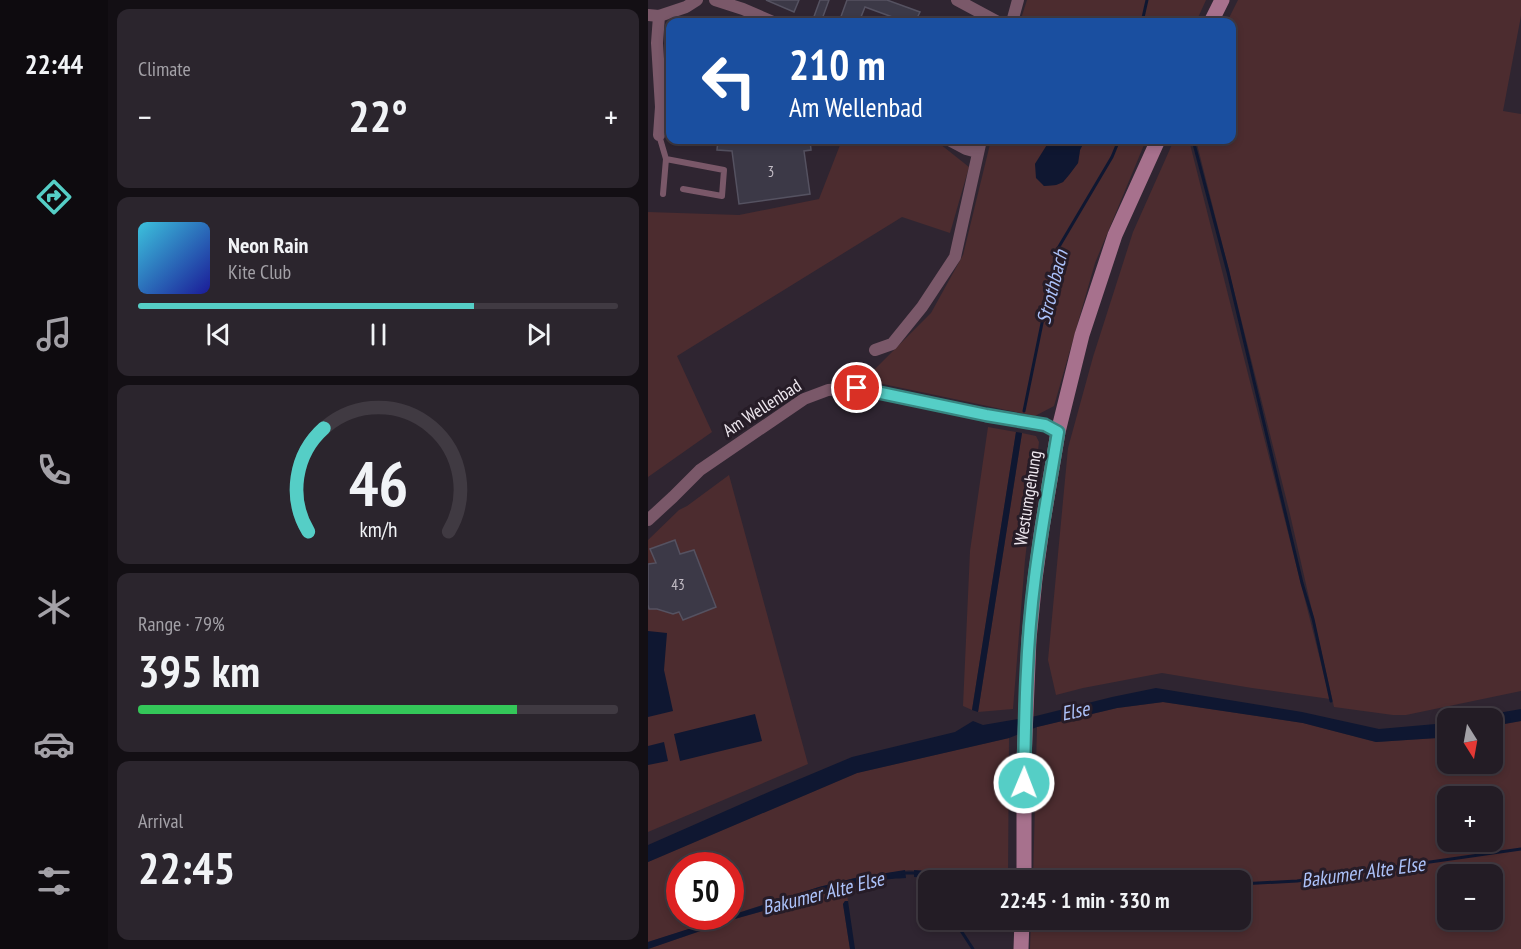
<!DOCTYPE html>
<meta charset="utf-8">
<style>
body{margin:0;font-family:"PT Sans Narrow",sans-serif;background:#2b252d;color:#f1f3f6;height:100vh;display:flex;flex-direction:column;font-size:22px;white-space:nowrap}
*{box-sizing:border-box;margin:0}
p{font-size:20px;color:#a3a1a7}
.icon{flex:none;width:33px;height:33px;fill:none;stroke:currentColor;stroke-width:2;stroke-linecap:round;stroke-linejoin:round}
.map{position:relative;flex:1;overflow:hidden}
.drawer{display:flex;flex-direction:column;gap:9px;padding:9px;background:#130f14;width:540px}
.drawer>*{flex:none}
.hud{position:absolute;left:18px;top:18px;width:570px;height:126px;border-radius:12px;box-shadow:0 3px 9px #0003,0 0 0 2px #403a42;background:#1a4fa0;color:#fff;overflow:hidden}
.needle{width:39px;rotate:169deg}
.buttons{position:absolute;left:789px;top:708px;display:grid;gap:12px}
.buttons a{display:grid;place-items:center;width:66px;height:66px;border-radius:12px;background:#231c25;box-shadow:0 3px 9px #0003,0 0 0 2px #403a42;font-size:30px}
.speed{position:absolute;left:18px;top:852px;display:flex;gap:12px;font-size:30px;font-weight:700;text-align:center}
.speed>*{display:grid;place-content:center;width:78px;height:78px;border-radius:50%;background:#231c25;box-shadow:0 3px 9px #0003,0 0 0 2px #403a42;line-height:1}
.speed .limit{border:9px solid #d22;background:#fff;color:#111}
.pin{position:absolute;display:grid;place-items:center;width:51px;height:51px;color:#fff;margin:-26px;border:3px solid #fff;border-radius:50%;box-shadow:0 2px 6px #0007}
.me{position:absolute;width:66px;margin:-33px;rotate:1deg;stroke-linejoin:round;filter:drop-shadow(0 0 4px #0008)}
.turn{display:flex;align-items:center;gap:21px;height:126px;padding:0 24px;font-size:27px}
.turn .icon{width:78px;height:78px;stroke-width:2.5}
.turn b{display:block;font-size:42px;line-height:51px}
.big{font-size:45px;font-weight:700;line-height:1.1}
.drawer .widget{flex:1;display:flex;flex-direction:column;justify-content:center;gap:9px;min-width:0;padding:0 21px;border-radius:12px;background:#2b252d}
.drawer .dial{align-items:center;gap:0}
.dial svg{height:156px;overflow:visible;fill:none;stroke:#403a42;stroke-width:7;stroke-linecap:round;text-anchor:middle}
.dial text{fill:#f1f3f6;stroke:none}
.song{display:flex;align-items:center;gap:18px}
.cover{width:72px;height:72px;border-radius:9px;background:linear-gradient(135deg,hsl(190 70% 55%),hsl(240 70% 35%))}
.played{height:6px;border-radius:3px;background:linear-gradient(90deg,#55cec6 70%,#403a42 70%)}
.keys{display:flex;justify-content:space-around;direction:ltr}
.heat{display:flex;justify-content:space-between;align-items:center;font-size:33px;direction:ltr}
.charge{height:9px;border-radius:4px;background:linear-gradient(90deg,#34c759 79%,#403a42 0)}
.trip{position:absolute;left:270px;top:870px;width:333px;height:60px;border-radius:12px;background:#231c25;box-shadow:0 3px 9px #0003,0 0 0 2px #403a42;font-weight:700;line-height:60px;text-align:center}
main{display:flex;flex:1;min-height:0}
.tabs{display:flex;flex-direction:column;width:108px;justify-content:space-around;align-items:center;background:#0e0b0f;color:#a3a1a7}
.tabs .icon{width:42px;height:42px}
.tabs .current{color:#55cec6}
.tabs b{font-size:27px;color:#f1f3f6}
.map>svg:first-child{display:block}
.green{fill:#4c2c2f;fill-rule:evenodd}
.water{fill:#0f1731}
.lines{fill:none;stroke-linecap:round;stroke-linejoin:round}
.stream{stroke:#0f1731;stroke-width:3}
.building{fill:#3c3947;stroke:#555261;stroke-width:1.5}
.lane{stroke:#7a5869;stroke-width:6}
.street{stroke:#7a5869;stroke-width:12}
.secondary{stroke:#a7718d;stroke-width:15}
.route-casing{stroke:#378681;stroke-width:15}
.route{stroke:#55cec6;stroke-width:10}
.labels{text-anchor:middle;stroke-width:6;stroke-linejoin:round;paint-order:stroke}
.number-label{font-size:15px;fill:#c2bcc5}
.street-label{font-size:18px;fill:#eee7ef;stroke:#261c27}
.water-label{font-size:20px;font-style:italic;fill:#acc2fa;stroke:#261c27}
</style>
<main>
<nav class="tabs">
<b>22:44</b>
<svg class="icon current" aria-label="directions" viewBox="0 0 24 24"><path d="M12 3l9 9-9 9-9-9zM9 14v-3h6M13 9l2 2-2 2"/></svg>
<svg class="icon" aria-label="music" viewBox="0 0 24 24"><path d="M9 18V5l10-2v13"/><circle cx="6" cy="18" r="3"/><circle cx="16" cy="16" r="3"/></svg>
<svg class="icon" aria-label="phone" viewBox="0 0 24 24"><path d="M5 4h4l2 5-3 2q2 4 5 5l2-3 5 2v4C11 20 4 13 5 4z"/></svg>
<svg class="icon" aria-label="climate" viewBox="0 0 24 24"><path d="M12 3v18M4 7l16 10M4 17L20 7"/></svg>
<svg class="icon" aria-label="car" viewBox="0 0 24 24"><path d="M5 17H2v-5l4-1 3-4h7l3 4 3 1v5h-3M9 17h6M6 11h13"/><circle cx="7" cy="17" r="2"/><circle cx="17" cy="17" r="2"/></svg>
<svg class="icon" aria-label="filters" viewBox="0 0 24 24"><path d="M4 7h16M4 17h16"/><circle cx="9" cy="7" r="2"/><circle cx="15" cy="17" r="2"/></svg>
</nav>
<section class="drawer">
<div class="widget"><p>Climate</p>
<div class="heat"><a>−</a><b class="big">22°</b><a>+</a></div>
</div>
<div class="widget">
<div class="song"><i class="cover"></i><div><b>Neon Rain</b><p>Kite Club</p></div></div>
<div class="played"></div>
<div class="keys"><svg class="icon" aria-label="previous" viewBox="0 0 24 24"><path d="M18 5L8 12l10 7zM5 5v14"/></svg><svg class="icon" aria-label="pause" viewBox="0 0 24 24"><path d="M8 5v14M16 5v14"/></svg><svg class="icon" aria-label="next" viewBox="0 0 24 24"><path d="M6 5l10 7-10 7zM19 5v14"/></svg></div>
</div>
<div class="widget dial"><svg viewBox="0 0 100 80">
<path d="M14 69A42 42 0 1 1 86 69"/>
<path d="M14 69A42 42 0 0 1 22 16" stroke="#55cec6"/>
<text x="50" y="56" font-size="32" font-weight="700">46</text>
<text x="50" y="72" font-size="11">km/h</text>
</svg></div>
<div class="widget"><p>Range · 79%</p><b class="big">395 km</b><div class="charge"></div></div>
<div class="widget"><p>Arrival</p><b class="big">22:45</b></div>
</section>
<div class="map">
<svg width="873" height="949" viewBox="0 0 873 949">
<rect width="100%" height="100%" fill="#2f2531"/>
<path class="green" d="M379,0H558L548,22H372Z
M590,0H873V16L855,111L873,114V691L758,715H745L686,707L641,510L548,140H584V22H579Z
M194,140H287L321,167L302,233L254,217L29,356L64,432L0,477V212L91,215L171,199Z
M343,140H402L387,164L396,186L408,185L415,182L430,163L432,150L437,140H498L447,263L406,406L387,416L216,380L283,313L315,255Z
M526,140H541L682,699L604,688L514,673L435,688L408,695L400,660L420,448L445,357L485,232Z
M340,427L368,432L324,710L315,706L322,551Z
M374,433L388,436L391,442L377,560L365,709L330,712Z
M81,475L160,764L0,832V540L31,510L39,506Z
M515,702L655,723L728,742L789,738L799,735L800,764H844L845,726L873,721V949H382L383,920H592V880H385L389,727L469,708ZM800,796H844V842H800ZM800,874H844V920H800Z
M361,738L360,877L261,870L207,878L171,887L83,915L82,866H32V916L79,917L0,942V862L209,773Z
M189,890H198L200,901H197L195,904L202,949H0L90,918Z"/>
<path class="water" d="M402,140H437L432,150L430,163L421,175L415,182L408,185L396,186L388,178L387,164Z
M368,432L374,433L330,712L324,710Z
M0,631L19,633L16,670L25,711L0,717Z
M508,688L654,712L731,729L799,723V735L789,738L728,742L655,723L515,702L469,708L389,727L361,738L209,773L0,862V845L123,791L204,757L307,732L325,721L335,725L388,716L464,697Z
M873,709V721L845,726L844,718H821Z
M107,714L114,741L32,761L26,734Z
M16,742L20,761L0,765V746Z
M257,870L258,878C242,879 211,880 198,890H189L90,918L0,949V942L171,887L207,878Z
M266,870L360,877V880H318L266,877Z
M197,901H200L207,949H202L195,904Z"/>
<g class="lines">
<path class="stream" d="M494,22L499,0
M545,140L580,272L654,583L665,619L683,701
M376,411L409,250L464,157L471,140
M255,873H270
M592,884L649,881L873,849
M306,920L325,949"/>
</g>
<path class="building" d="M118,0H151L146,12Z
M172,0H181L173,22H164Z
M199,0H239L272,12L267,22H251L246,20L247,18L217,7L211,22H191Z
M70,140H162L163,150L156,151L162,194L91,204L84,151L69,150Z
M27,540L32,554L46,550L68,607L35,620L31,612L25,614L9,609H1L0,605V564L8,563L2,549Z"/>
<g class="lines">
<path class="lane" d="M11,135L18,159L76,170L74,196L35,189
M15,194L18,159"/>
<path class="street" d="M67,0L95,9L125,22
M309,0L350,22
M0,15L11,16L38,7L49,0
M11,16L9,43L13,107L11,135
M364,22L370,0
M301,140L318,149L329,152
M227,350L244,344L274,307L307,257L333,140
M0,520L25,497L52,470L156,399L180,390L209,388L338,415L397,425L410,432"/>
<path class="secondary" d="M563,22L574,0
M376,880V760L381,639L387,579L394,528L410,432L434,335L467,235L510,140
M373,949L374,920"/>
</g>
<g class="lines">
<defs>
<path id="route" d="M209,388L338,415L397,425L410,432C402,481 393,529 387,577C378,645 377,715 376,783"/>
</defs>
<use href="#route" class="route-casing"/>
<use href="#route" class="route"/>
</g>
<g class="labels">
<g class="number-label">
<text x="123" y="177">3</text>
<text x="30" y="590">43</text>
</g>
<g class="street-label">
<text transform="translate(114 408) rotate(-33)" y="6">Am Wellenbad</text>
<text transform="translate(380 498) rotate(-81)" y="6">Westumgehung</text>
</g>
<g class="water-label">
<text transform="translate(404 287) rotate(-76)" y="7">Strothbach</text>
<text transform="translate(427 711) rotate(-12)" y="7">Else</text>
<text transform="translate(715 872) rotate(-8)" y="7">Bakumer Alte Else</text>
<text transform="translate(175 893) rotate(-14)" y="7">Bakumer Alte Else</text>
</g>
</g>
</svg>
<div class="buttons">
<a><svg class="needle" viewBox="-14 -14 28 28"><path d="M0-13l5 13h-10z" fill="#e53935"/><path d="M0 13l5-13h-10z" fill="#a3a1a7"/></svg></a>
<a>+</a>
<a>−</a>
</div>
<div class="speed"><div class="limit">50</div></div>
<div class="pin" style="left:209px;top:388px;background:#d93025"><svg class="icon" aria-label="arrive" viewBox="0 0 24 24"><path d="M6 21V4h12l-3 4 3 4H6"/></svg></div>
<svg class="me" style="left:376px;top:783px" viewBox="-20 -20 40 40"><circle r="17" fill="#55cec6" stroke="#fff" stroke-width="3"/><path d="M0-11L8 9 0 5-8 9z" fill="#fff"/></svg>
<div class="trip">22:45 · 1 min · 330 m</div>
<div class="hud">
<div class="turn"><svg class="icon" aria-label="left" viewBox="0 0 24 24"><path d="M17 20v-9H6M10 6l-5 5 5 5"/></svg><div><b>210 m</b>Am Wellenbad</div></div>
</div>
</div>
</main>
